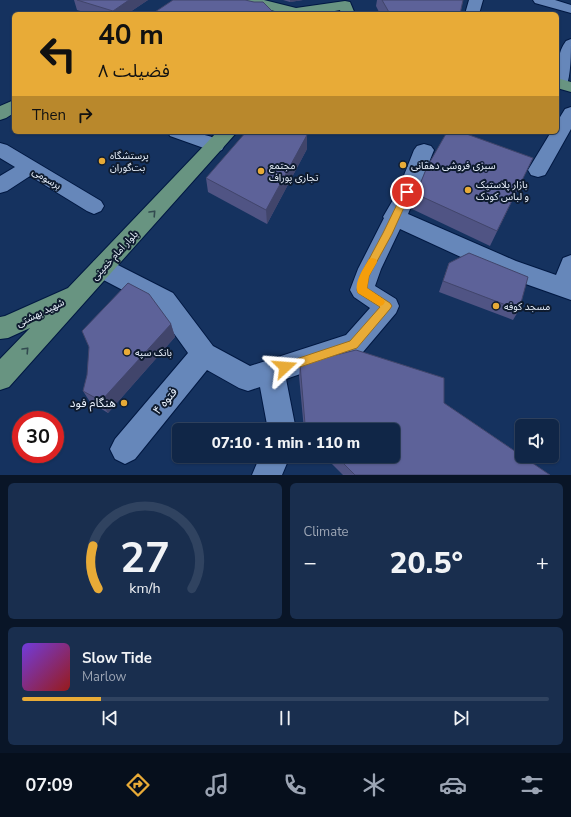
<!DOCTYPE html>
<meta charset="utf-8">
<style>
body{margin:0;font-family:"Nunito Sans","Noto Sans Arabic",sans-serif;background:#192e4e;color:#f1f3f6;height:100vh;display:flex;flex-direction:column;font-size:15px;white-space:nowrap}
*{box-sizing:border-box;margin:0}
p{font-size:13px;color:#9ca5b4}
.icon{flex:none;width:22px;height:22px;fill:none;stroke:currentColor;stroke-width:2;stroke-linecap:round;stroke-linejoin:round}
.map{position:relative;height:475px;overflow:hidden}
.sheet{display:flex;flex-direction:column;gap:8px;padding:8px;background:#091527;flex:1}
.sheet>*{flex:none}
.hud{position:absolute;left:12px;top:12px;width:547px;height:122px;border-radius:6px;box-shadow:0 1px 3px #0004,0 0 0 1px #304360;background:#e8ab37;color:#111;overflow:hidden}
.tools{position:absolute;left:515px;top:419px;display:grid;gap:8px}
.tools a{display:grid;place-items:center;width:44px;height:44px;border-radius:6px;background:#102647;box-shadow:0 1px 3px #0004,0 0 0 1px #304360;font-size:20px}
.speed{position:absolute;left:12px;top:411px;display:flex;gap:8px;font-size:20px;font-weight:700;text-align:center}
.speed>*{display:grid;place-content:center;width:52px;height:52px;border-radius:50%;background:#102647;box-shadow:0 1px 3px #0004,0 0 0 1px #304360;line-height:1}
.speed .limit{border:6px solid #d22;background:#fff;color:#111}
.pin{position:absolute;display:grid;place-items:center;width:34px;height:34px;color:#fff;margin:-17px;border:2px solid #fff;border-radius:50%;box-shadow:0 1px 4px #0007}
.me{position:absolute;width:44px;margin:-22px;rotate:71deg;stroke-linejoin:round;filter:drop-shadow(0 0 3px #0008)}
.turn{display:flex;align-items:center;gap:14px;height:84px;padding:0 20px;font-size:18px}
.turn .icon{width:52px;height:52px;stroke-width:2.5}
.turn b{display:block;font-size:28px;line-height:34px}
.then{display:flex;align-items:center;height:38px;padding:0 20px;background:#0003;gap:8px;font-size:15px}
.big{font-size:30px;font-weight:800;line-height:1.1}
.sheet .widget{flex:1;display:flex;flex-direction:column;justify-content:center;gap:6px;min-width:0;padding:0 14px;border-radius:6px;background:#192e4e}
.sheet .dial{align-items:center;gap:0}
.dial svg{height:104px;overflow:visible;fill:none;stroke:#304360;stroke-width:7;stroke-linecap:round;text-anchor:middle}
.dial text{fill:#f1f3f6;stroke:none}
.song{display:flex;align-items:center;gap:12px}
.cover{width:48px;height:48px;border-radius:6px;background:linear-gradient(135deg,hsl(260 70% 55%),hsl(0 70% 35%))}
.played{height:4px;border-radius:2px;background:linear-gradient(90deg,#e8ab37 15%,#304360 15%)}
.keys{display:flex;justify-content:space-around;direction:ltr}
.heat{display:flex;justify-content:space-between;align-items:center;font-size:22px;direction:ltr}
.sheet .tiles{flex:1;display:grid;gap:8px;grid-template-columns:1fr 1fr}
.widget:last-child{grid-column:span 2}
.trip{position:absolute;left:172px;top:423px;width:228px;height:40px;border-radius:6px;background:#102647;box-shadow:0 1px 3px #0004,0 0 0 1px #304360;font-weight:800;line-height:40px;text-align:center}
.menu{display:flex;height:64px;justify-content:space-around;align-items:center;background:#060f1c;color:#9ca5b4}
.menu .icon{width:28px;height:28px}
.menu .on{color:#e8ab37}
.menu b{font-size:18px;color:#f1f3f6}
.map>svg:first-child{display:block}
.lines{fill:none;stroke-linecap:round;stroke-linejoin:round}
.minor-casing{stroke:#001842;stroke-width:2}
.major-casing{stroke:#001842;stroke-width:2}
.minor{fill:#6687ba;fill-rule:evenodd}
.major{fill:#689481;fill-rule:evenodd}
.wall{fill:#505484}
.shaded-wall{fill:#41456b}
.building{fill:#5d6299;stroke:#41456b}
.oneway{stroke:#324b50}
.route{fill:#e8ab37;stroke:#976f24}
.slow{fill:#f59e0b}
.poi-dot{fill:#e8ab37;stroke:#0e1b2f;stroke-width:1.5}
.labels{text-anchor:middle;stroke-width:4;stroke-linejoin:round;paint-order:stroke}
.poi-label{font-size:10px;fill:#ebf3fe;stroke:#0e1b2f;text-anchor:start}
.street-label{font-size:10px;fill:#ebf3fe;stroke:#0e1b2f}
.near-street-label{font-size:12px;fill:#ebf3fe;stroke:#0e1b2f}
.near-poi-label{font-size:12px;fill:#ebf3fe;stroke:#0e1b2f;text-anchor:end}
</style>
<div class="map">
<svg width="571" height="475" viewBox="0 0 571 475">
<rect width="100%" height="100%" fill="#15325f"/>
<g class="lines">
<defs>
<path id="minor" d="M469,0H483L479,14H465Z
M533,0H555L571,5V13L535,3Z
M571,39C571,54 571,75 566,88H557C557,73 556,54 566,41Z
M571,107V129L548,170L545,175L538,177L531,175L528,170L551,132H557V122L565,109Z
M168,132C183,132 216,132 224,146L222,150L215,152L170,136Z
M0,143L7,145L101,201L104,206L101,211L94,214L87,211L30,176L7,191L0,193V176L15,167L0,158Z
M424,144L431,146L434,150L408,214L516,261L556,275L563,258L571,255V300L500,275L400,229L381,269L375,286L396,299L399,306L396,313L363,352L286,379L296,430H268L260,387L248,391L239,388L207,370L135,459L125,464L115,459L110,449L115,439L188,353L155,307L94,275L90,268L94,261L102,259L110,261L173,293L213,346L250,366L346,335L370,308L354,297L350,290L358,269L384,218L383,217L397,193L414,150L417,146Z
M260,456H290L282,475H252Z"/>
<path id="major" d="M240,0H264L296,8L345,1L350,2L355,14H341L340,10L319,14H287L242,3Z
M557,78L571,82V92L557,88Z
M14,100V113L6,118L0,120V106Z
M217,132H237L9,387L0,390V359L30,328L8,338L0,339V317L5,316L68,288Z"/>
</defs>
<use href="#minor" class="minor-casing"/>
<use href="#major" class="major-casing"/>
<use href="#minor" class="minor"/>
<use href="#major" class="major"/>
</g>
<path class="wall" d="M74,0H148L127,14H90L77,10Z
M283,0H303L290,2Z
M377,0H463L460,14H380L376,6Z
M307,149L267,224L208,192L206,178Z
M526,172L490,246L412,209L416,194Z
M449,263L519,310L513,320L439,292Z
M171,324L175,337L108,413L90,402L83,391L87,375Z
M300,364L444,403L550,475H343L324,456H393V430H304L299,376Z"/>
<path class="shaded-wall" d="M129,0H148L127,14H114L113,11Z
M290,0H303L290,2Z
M307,135V149L267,224L266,210Z
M171,324L175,337L108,413L101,401Z"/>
<path class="building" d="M77,0H129L113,11Z
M173,0H245L254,2H263L275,14H152Z
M382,0H463L460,14H390Z
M246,132H297L307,135L266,210L206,178Z
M447,132H461L533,158L497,231L416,194L427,167Z
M469,253L528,277L519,310L443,281L449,263Z
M128,283L149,294L171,324L101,401L83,391L87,375L89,347L82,331Z
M356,350L444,378V403L550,475H355L336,456H393V430H310L305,424L300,364Z"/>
<defs><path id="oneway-chevron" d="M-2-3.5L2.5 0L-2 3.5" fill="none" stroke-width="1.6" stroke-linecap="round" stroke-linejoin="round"/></defs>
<g class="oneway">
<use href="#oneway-chevron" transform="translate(153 213) rotate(-47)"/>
<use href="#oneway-chevron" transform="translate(26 350) rotate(-47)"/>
</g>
<path class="route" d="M407,189L411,192L392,234L369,276L367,288L390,303L392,306L390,309L357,348L285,372L281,371L280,367L281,364L350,341L380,307L358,293L357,290L360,276L383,233L403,192Z"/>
<path class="slow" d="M372,258L376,259L377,262L369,276L367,288L383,299L385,302L383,305L380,306L358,293C353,283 364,268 369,259Z"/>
<g class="poi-dot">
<circle cx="102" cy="161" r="4"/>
<circle cx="403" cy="165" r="4"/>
<circle cx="261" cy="171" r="4"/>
<circle cx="468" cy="190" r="4"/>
<circle cx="496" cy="306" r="4"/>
<circle cx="127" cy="352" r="4"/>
<circle cx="124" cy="403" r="4"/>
</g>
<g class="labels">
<g class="poi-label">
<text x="110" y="159">پرستشگاه<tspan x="110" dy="12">بت‌گوران</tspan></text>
<text x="269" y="169">مجتمع<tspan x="269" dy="12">تجاری پوراف</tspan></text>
<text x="411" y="169">سبزی فروشی دهقانی</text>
<text x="476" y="188">بازار پلاستیک<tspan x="476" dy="12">و لباس کودک</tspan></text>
<text x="504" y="310">مسجد کوفه</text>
<text x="135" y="356">بانک سپه</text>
</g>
<g class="street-label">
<text transform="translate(47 178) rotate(31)" y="4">برسومی</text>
<text transform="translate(114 255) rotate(-47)" y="4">بلوار امام خمینی</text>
<text transform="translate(40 312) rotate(-26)" y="4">شهید بهشتی</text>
</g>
<g class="near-street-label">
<text transform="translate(165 401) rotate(-50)" y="4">فتوه ۴</text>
</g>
<g class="near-poi-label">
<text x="116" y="407">هنگام فود</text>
</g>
</g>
</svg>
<div class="tools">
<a><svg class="icon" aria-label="sound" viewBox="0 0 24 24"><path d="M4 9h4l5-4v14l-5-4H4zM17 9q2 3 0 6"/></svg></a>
</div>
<div class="speed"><div class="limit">30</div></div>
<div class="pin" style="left:407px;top:192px;background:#d93025"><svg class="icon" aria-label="arrive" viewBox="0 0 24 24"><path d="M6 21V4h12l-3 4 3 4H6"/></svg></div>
<svg class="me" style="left:285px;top:367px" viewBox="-20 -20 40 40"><path d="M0-17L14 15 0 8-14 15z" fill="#e8ab37" stroke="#fff" stroke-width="4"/></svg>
<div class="trip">07:10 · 1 min · 110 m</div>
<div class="hud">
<div class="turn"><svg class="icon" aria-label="left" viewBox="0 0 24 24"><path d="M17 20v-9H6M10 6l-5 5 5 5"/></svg><div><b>40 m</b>فضیلت ۸</div></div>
<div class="then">Then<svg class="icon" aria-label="right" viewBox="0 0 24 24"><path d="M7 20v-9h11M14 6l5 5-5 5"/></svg></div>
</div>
</div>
<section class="sheet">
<div class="tiles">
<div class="widget dial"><svg viewBox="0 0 100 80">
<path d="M14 69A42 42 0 1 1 86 69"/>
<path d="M14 69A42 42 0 0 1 10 36" stroke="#e8ab37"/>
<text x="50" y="56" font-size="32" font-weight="700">27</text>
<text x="50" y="72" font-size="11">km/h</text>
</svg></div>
<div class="widget"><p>Climate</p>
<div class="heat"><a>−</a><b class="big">20.5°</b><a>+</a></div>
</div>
<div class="widget">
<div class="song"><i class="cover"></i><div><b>Slow Tide</b><p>Marlow</p></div></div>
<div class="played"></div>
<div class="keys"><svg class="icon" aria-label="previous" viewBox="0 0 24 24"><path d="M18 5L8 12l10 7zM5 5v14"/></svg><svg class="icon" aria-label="pause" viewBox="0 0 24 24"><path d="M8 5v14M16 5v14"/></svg><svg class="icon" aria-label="next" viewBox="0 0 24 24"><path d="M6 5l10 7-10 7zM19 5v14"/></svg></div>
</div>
</div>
</section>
<nav class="menu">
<b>07:09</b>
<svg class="icon on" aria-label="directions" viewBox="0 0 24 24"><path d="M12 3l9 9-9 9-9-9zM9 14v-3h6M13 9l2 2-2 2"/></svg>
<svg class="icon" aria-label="music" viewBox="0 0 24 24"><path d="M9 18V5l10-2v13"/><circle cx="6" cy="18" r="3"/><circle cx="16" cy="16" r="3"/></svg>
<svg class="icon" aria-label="phone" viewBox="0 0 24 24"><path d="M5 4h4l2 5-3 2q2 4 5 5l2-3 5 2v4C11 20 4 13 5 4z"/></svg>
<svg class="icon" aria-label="climate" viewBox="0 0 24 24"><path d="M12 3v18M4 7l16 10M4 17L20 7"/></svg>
<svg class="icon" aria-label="car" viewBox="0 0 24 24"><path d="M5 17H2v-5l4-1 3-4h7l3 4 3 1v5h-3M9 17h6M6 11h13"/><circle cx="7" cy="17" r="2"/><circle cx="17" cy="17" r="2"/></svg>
<svg class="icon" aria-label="filters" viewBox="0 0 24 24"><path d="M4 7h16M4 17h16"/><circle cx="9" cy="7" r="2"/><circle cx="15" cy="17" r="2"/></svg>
</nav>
